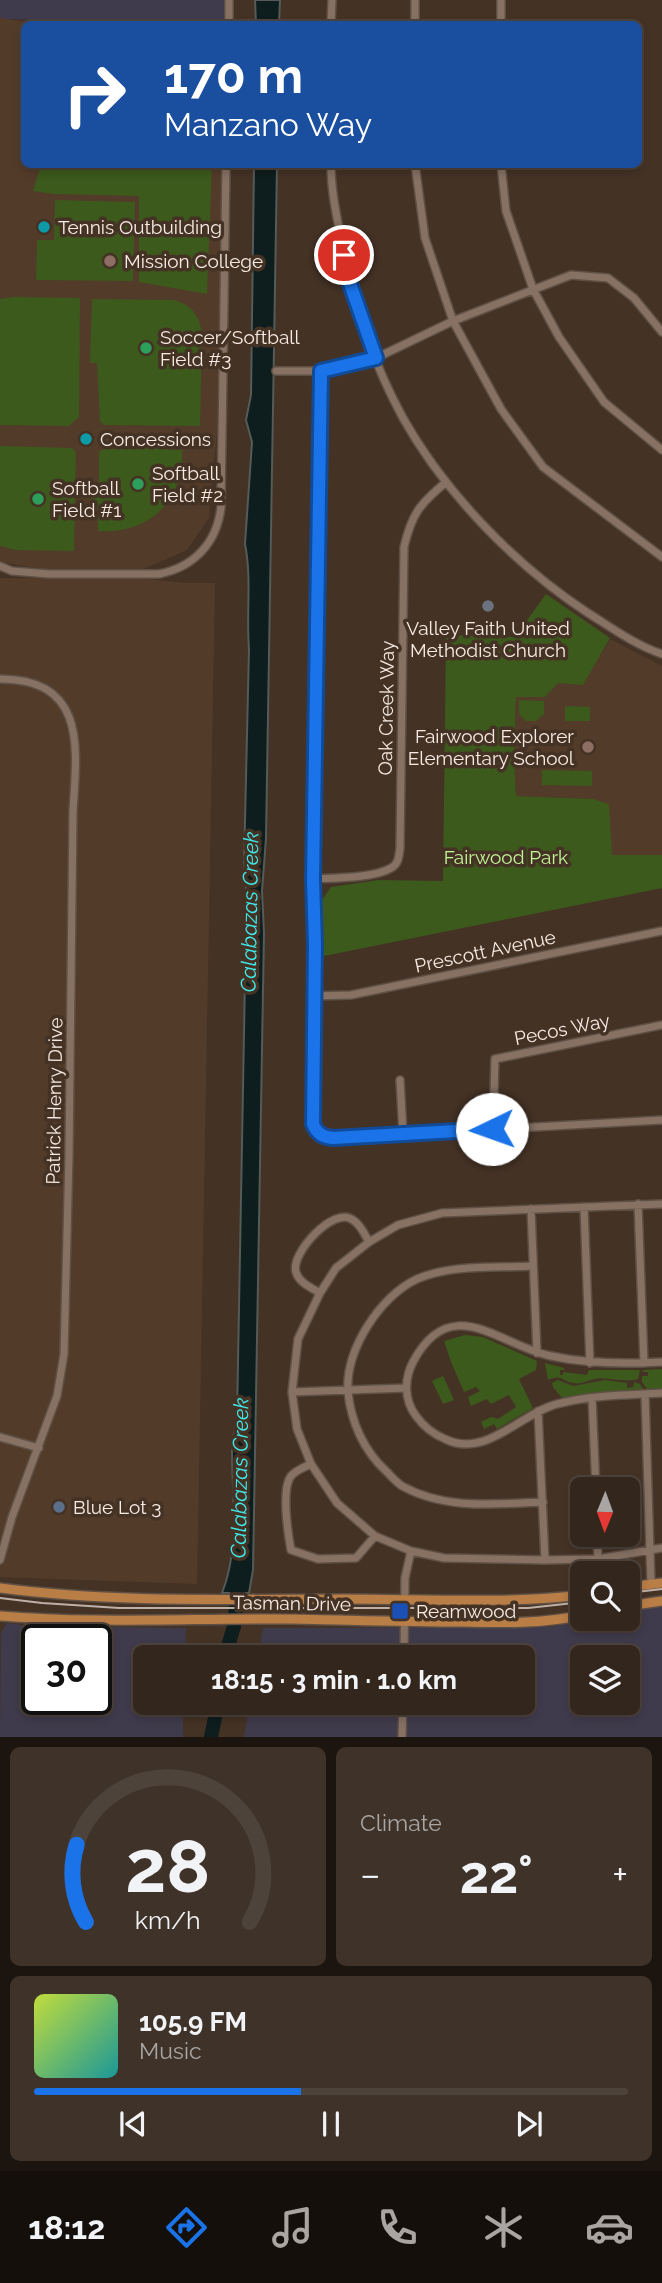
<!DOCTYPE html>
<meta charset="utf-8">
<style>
body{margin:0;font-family:Raleway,sans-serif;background:#3e3229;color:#f1f3f6;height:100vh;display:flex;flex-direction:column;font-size:26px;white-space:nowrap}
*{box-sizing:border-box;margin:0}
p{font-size:23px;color:#a9a5a3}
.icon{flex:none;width:38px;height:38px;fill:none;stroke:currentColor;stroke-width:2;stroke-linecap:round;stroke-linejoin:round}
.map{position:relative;height:1737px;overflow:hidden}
.panel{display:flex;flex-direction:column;gap:10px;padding:10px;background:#1c150f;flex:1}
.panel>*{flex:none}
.top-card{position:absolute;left:21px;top:21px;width:621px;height:147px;border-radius:10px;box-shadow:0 4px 10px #0003,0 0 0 2px #4e433b;background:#1a4fa0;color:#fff;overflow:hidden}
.needle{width:46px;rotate:181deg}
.controls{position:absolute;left:570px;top:1477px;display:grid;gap:14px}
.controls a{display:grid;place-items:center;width:70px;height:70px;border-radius:10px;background:#33261c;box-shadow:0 4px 10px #0003,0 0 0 2px #4e433b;font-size:35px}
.speed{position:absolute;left:21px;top:1624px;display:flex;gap:14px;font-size:35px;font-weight:700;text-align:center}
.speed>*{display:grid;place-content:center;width:91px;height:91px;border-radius:50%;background:#33261c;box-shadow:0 4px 10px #0003,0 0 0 2px #4e433b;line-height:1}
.speed .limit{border:4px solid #111;border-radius:10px;background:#fff;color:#111}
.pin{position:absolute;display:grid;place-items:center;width:60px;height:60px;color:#fff;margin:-30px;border:4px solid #fff;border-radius:50%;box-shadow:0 2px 7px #0007}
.me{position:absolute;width:77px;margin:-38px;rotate:267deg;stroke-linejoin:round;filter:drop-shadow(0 0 5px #0008)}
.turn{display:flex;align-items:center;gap:24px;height:147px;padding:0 28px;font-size:32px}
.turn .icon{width:91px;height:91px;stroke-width:2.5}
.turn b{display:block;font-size:49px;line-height:60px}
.big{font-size:52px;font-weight:700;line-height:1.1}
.panel .widget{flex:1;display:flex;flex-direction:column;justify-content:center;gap:10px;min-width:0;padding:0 24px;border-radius:10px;background:#3e3229}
.panel .dial{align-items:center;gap:0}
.dial svg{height:182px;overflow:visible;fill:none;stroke:#4e433b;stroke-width:7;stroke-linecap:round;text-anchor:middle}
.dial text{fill:#f1f3f6;stroke:none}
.song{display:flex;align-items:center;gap:21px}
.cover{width:84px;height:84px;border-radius:10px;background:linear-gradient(135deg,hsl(70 70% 55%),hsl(180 70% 35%))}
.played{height:7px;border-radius:4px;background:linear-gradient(90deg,#1a73e8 45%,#4e433b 45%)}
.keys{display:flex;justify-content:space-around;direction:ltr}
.heat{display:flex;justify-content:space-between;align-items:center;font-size:38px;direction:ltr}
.panel .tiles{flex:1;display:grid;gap:10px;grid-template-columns:1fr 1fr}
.widget:last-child{grid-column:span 2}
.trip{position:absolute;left:133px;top:1645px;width:402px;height:70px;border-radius:10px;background:#33261c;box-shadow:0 4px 10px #0003,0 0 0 2px #4e433b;font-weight:700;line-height:70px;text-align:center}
.menu{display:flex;height:112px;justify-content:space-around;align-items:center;background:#140f0b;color:#a9a5a3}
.menu .icon{width:49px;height:49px}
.menu .active{color:#1a73e8}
.menu b{font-size:32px;color:#f1f3f6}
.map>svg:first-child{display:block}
.commercial{fill:#403b4c;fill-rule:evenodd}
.built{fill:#533b29}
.green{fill:#3c5a1c}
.water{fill:#0e1d1d;stroke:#545b58;stroke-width:2}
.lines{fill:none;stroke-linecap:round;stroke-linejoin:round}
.river{stroke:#0e1d1d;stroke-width:14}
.minor-casing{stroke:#5f5045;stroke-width:10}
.major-casing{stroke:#5f5045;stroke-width:12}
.minor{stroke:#867163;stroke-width:7}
.major{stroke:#b97d46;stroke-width:9}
.tram{stroke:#beb0a6;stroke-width:2}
.route-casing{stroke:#114b97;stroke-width:18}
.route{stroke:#1a73e8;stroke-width:12}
.culture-dot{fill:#0f9aa8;stroke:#443225;stroke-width:2.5}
.education-dot{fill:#8d6e63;stroke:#443225;stroke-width:2.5}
.leisure-dot{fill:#2e9e5b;stroke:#443225;stroke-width:2.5}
.worship-dot{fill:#6b7280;stroke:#443225;stroke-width:2.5}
.service-dot{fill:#5c6f8a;stroke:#443225;stroke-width:2.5}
.transit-dot{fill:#1a4fb4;stroke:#443225;stroke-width:2.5}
.labels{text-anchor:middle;stroke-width:7;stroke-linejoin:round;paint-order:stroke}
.poi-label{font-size:19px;fill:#f7ebe3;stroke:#443225;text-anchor:start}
.street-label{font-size:19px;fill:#f7ebe3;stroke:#443225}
.park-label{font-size:19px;fill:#c2f595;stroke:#443225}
.water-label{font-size:21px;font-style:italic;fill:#3eeced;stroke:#443225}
</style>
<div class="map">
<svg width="662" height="1737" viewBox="0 0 662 1737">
<rect width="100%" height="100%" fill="#443225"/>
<path class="commercial" d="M0,0H224V24H149L7,19L0,18Z
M662,1605V1737H244L250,1703H523V1657H258L263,1628L551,1627L589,1619H628V1610ZM583,1657H628V1703H583Z
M7,1623L28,1626L186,1628L185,1657H145V1703H183V1737H0L1,1633ZM37,1640H96V1699H37Z"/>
<path class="built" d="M0,18L21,21L149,24H24V164L222,165L217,432L209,518L187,550L141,570L43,569L0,562Z
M0,578L148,579L185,583H215L197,1584L0,1577Z
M610,639L662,666V855H611L593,799L516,796L514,759L516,697H545L557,683H583Z"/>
<path class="green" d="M41,165H212L207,294L139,282V196L54,194L33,191Z
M55,200L135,202L133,281L36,280L37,240H54Z
M13,297L80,298L79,417L69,426L0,425V299Z
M92,299L173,300C191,304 199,315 202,333L200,426L104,425L100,421L97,363H90Z
M142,441L163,442V449L182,450C185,501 148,535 98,531V512L91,511V491L99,490V452L103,449H142Z
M0,446L72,448L76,452L74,551L16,550L0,546Z
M546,594L610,638L583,685L558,683L545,697H516L514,759L516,796L593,799L609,804L612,855H662V888L324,956L322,900L331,887L379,880L443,881L446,635L515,637Z
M519,700L544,701V714L536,721H526L519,714Z
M565,706L590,707V721H565Z
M542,770L592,771V786L542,785Z
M465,1335L483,1337L537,1361L536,1370L519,1379L533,1408L497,1429L494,1424L484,1429L481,1422L491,1417L498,1419L516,1407L509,1395L491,1404L487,1399L471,1406L468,1397L480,1391L476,1387L464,1392L451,1362L444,1341Z
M545,1363L564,1368V1370H560V1375H563V1372L587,1375L589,1370H640L638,1379C624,1383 610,1377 595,1379C589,1380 580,1385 573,1383C561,1381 563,1374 548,1380Z
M662,1369V1388L647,1389L642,1382V1376H648V1372H643V1370Z
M443,1376L454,1400L443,1404L432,1381Z
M558,1380L573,1386L605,1380L627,1383V1388L633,1387L634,1382L640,1384L643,1389L592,1393L563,1399L553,1387L552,1383Z"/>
<path class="water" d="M255,0H280L279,24H256Z
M277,164L266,838L262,891L264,933L253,1570L249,1593H222C240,1548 232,1498 232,1451C232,1440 235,1429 237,1418L245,978L248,912L244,864L249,649C246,614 252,579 245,544L252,442L246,420L251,395L254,165Z"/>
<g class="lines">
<path class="river" d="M225,1657L234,1626L238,1587
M211,1737L218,1703"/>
<defs>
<path id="minor" d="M229,24V0
M331,24L332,0
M415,24V0
M501,24V0
M331,164C331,190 336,213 341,238C352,299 373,363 403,418C445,493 516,566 588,613C612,628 635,645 662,654
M415,164L425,238L453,321L501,409L543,467L662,557
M501,164L506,211L533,289L559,337L604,402L662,450
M276,371H321L376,358L453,321L571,275L608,278L634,298L662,332
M321,371L313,879L315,945L313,1124C317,1134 323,1137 333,1138L662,1120
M0,566L12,571L49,574H159C194,567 217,543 221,507L226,164
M0,679C87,679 77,748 73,811L69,1155L64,1354L57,1396L12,1517L0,1560
M313,879C333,878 375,878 391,868C399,864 399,855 400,848L404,547C412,513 420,504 446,482
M313,996L351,995L662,931
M400,1080L403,1133
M493,1129L495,1059L662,1025
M638,1204L644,1363
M662,1204L442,1213L398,1225L369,1242L336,1268L320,1293L298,1339L292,1392L297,1429L311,1464L337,1503L375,1536L411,1551L444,1558L545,1560L598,1559L662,1548
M584,1207L590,1363
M531,1209L537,1353
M533,1266C496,1268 452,1264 417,1279C380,1296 345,1350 348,1392C351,1422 364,1451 386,1471C391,1476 396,1482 402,1486C445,1510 495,1504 543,1502
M320,1293C312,1288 299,1283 296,1272C290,1254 334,1205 353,1220C361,1225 365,1235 369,1242
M662,1362C625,1364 588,1364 551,1356C500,1346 451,1290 413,1362C404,1379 404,1400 416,1416C424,1427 433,1434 445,1439C486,1459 519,1414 557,1404C591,1395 627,1395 662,1393
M292,1392L406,1388
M645,1394L651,1583
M592,1398L596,1489
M538,1411L545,1560
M0,1437L39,1448
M311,1464C305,1467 296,1470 291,1476C281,1489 288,1534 291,1550L318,1559L356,1558L375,1536
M597,1535L598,1559
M404,1657L405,1578L411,1551
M402,1737L403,1703"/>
<path id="major" d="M628,1587L662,1583
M0,1588C114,1603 230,1599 344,1599C423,1599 505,1604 583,1595
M628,1606L662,1601
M0,1616C97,1624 194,1618 292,1619C348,1620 405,1622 461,1622C502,1623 542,1624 583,1615"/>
</defs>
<use href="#minor" class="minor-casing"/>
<use href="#major" class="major-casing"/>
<use href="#minor" class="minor"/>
<use href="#major" class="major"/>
<path class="tram" d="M628,1593L662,1589
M0,1598L42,1603L119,1608H528L583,1602"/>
</g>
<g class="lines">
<defs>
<path id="route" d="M344,255L348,278L376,358L321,371L313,879L315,945L313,1124C317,1134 323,1137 333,1138L492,1129"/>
</defs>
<use href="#route" class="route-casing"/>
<use href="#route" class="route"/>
</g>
<g class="culture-dot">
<circle cx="44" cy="227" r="7"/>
<circle cx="86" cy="439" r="7"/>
</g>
<g class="education-dot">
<circle cx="110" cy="261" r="7"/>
<circle cx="588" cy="747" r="7"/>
</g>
<g class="leisure-dot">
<circle cx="146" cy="348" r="7"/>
<circle cx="138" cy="484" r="7"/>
<circle cx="38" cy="499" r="7"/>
</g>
<circle class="worship-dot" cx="488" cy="606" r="7"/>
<circle class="service-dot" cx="59" cy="1507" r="7"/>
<rect class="transit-dot" x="391" y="1602" width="18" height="18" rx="3.5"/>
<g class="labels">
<g class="poi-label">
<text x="58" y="234">Tennis Outbuilding</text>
<text x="124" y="268">Mission College</text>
<text x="160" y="344">Soccer/Softball<tspan x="160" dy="22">Field #3</tspan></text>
<text x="100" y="446">Concessions</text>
<text x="152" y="480">Softball<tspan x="152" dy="22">Field #2</tspan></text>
<text x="52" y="495">Softball<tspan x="52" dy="22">Field #1</tspan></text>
<text x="488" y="635" text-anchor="middle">Valley Faith United<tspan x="488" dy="22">Methodist Church</tspan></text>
<text x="574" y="743" text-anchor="end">Fairwood Explorer<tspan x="574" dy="22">Elementary School</tspan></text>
<text x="73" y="1514">Blue Lot 3</text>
<text x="416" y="1618">Reamwood</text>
</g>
<g class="street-label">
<text transform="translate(386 708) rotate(-89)" y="7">Oak Creek Way</text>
<text transform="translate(485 951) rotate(-12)" y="7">Prescott Avenue</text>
<text transform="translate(562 1029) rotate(-11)" y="7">Pecos Way</text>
<text transform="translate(54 1101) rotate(-89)" y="7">Patrick Henry Drive</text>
<text transform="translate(292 1603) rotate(1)" y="7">Tasman Drive</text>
</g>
<g class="park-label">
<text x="506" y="864">Fairwood Park</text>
</g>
<g class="water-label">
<text transform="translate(250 912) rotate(-89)" y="7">Calabazas Creek</text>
<text transform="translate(240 1478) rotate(-89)" y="7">Calabazas Creek</text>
</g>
</g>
</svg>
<div class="controls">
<a><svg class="needle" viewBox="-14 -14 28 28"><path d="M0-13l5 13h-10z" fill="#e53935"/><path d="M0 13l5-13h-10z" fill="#a9a5a3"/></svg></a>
<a><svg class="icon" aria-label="search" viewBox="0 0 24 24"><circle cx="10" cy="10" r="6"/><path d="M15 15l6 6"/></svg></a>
<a><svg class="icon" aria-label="layers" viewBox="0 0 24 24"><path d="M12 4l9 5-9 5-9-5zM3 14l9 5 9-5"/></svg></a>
</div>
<div class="speed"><div class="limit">30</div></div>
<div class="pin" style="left:344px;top:255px;background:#d93025"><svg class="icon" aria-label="arrive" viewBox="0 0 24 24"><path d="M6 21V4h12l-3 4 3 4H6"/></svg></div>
<svg class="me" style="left:492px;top:1129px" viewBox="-20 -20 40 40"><circle r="19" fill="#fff"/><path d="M0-13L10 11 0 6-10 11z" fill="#1a73e8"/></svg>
<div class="trip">18:15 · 3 min · 1.0 km</div>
<div class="top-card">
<div class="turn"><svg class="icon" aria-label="right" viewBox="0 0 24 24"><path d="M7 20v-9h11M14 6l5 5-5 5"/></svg><div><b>170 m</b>Manzano Way</div></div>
</div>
</div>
<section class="panel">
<div class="tiles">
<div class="widget dial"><svg viewBox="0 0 100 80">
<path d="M14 69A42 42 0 1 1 86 69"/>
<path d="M14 69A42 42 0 0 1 10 35" stroke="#1a73e8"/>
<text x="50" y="56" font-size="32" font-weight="700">28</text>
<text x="50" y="72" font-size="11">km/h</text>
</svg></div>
<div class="widget"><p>Climate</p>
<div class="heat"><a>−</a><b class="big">22°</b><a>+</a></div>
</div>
<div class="widget">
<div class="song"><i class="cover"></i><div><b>105.9 FM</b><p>Music</p></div></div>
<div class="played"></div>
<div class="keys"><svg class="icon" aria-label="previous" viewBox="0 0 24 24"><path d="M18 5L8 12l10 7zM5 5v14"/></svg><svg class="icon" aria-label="pause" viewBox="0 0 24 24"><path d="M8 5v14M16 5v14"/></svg><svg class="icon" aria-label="next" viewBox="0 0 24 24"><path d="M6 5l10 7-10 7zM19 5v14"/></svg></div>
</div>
</div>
</section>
<nav class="menu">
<b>18:12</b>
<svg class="icon active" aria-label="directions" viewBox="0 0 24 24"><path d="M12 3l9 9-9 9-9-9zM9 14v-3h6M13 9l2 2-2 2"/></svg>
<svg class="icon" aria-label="music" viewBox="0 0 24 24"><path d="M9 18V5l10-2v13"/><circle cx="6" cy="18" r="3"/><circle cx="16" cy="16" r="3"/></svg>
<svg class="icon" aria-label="phone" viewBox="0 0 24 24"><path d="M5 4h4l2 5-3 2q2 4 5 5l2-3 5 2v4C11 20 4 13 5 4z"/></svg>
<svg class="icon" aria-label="climate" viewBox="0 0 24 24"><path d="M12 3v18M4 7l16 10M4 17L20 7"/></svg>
<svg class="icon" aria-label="car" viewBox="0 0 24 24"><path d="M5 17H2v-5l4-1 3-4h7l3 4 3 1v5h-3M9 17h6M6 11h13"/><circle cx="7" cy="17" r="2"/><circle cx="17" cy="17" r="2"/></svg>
</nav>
